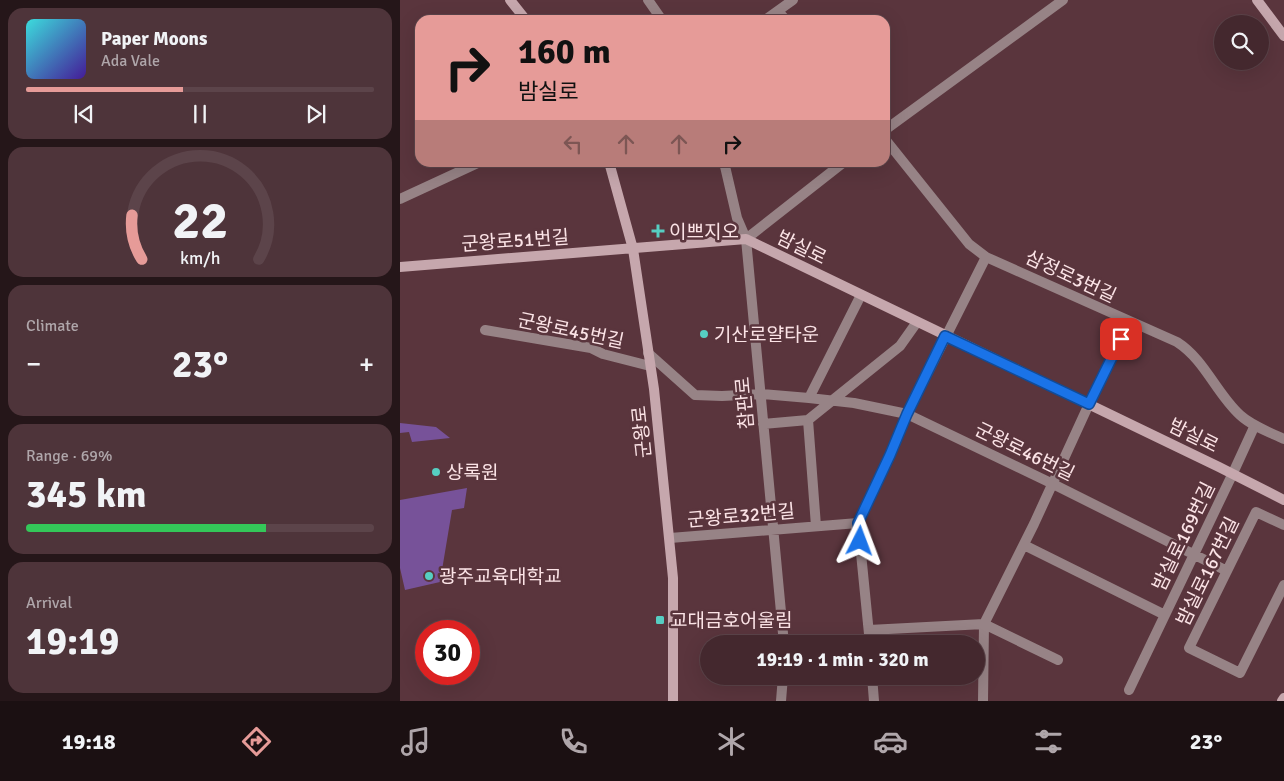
<!DOCTYPE html>
<meta charset="utf-8">
<style>
body{margin:0;font-family:Signika,"Noto Sans KR",sans-serif;background:#4e343a;color:#f1f3f6;height:100vh;display:flex;flex-direction:column;font-size:19px;white-space:nowrap}
*{box-sizing:border-box;margin:0}
p{font-size:16px;color:#afa6aa}
.icon{flex:none;width:28px;height:28px;fill:none;stroke:currentColor;stroke-width:2;stroke-linecap:round;stroke-linejoin:round}
.map{position:relative;flex:1;overflow:hidden}
.details{display:flex;flex-direction:column;gap:8px;padding:8px;background:#251619;width:400px}
.details>*{flex:none}
.banner{position:absolute;left:15px;top:15px;width:475px;height:152px;border-radius:15px;box-shadow:0 5px 20px #0002,0 0 0 1px #5c444a;background:#e69b98;color:#111;overflow:hidden}
.fabs{position:absolute;left:814px;top:15px;display:grid;gap:10px}
.fabs a{display:grid;place-items:center;width:55px;height:55px;border-radius:50%;background:#44282e;box-shadow:0 5px 20px #0002,0 0 0 1px #5c444a;font-size:25px}
.speed{position:absolute;left:15px;top:620px;display:flex;gap:10px;font-size:25px;font-weight:700;text-align:center}
.speed>*{display:grid;place-content:center;width:65px;height:65px;border-radius:50%;background:#44282e;box-shadow:0 5px 20px #0002,0 0 0 1px #5c444a;line-height:1}
.speed .limit{border:8px solid #d22;background:#fff;color:#111}
.pin{position:absolute;display:grid;place-items:center;width:42px;height:42px;color:#fff;margin:-21px;border-radius:10px;box-shadow:0 2px 8px #0006}
.me{position:absolute;width:55px;margin:-28px;rotate:3deg;stroke-linejoin:round;filter:drop-shadow(0 0 4px #0008)}
.turn{display:flex;align-items:center;gap:18px;height:105px;padding:0 20px;font-size:22px}
.turn .icon{width:65px;height:65px;stroke-width:2.5}
.turn b{display:block;font-size:35px;line-height:42px}
.lanes{display:flex;align-items:center;height:48px;padding:0 20px;background:#0003;justify-content:center;gap:25px;direction:ltr}
.lanes .off{opacity:.35}
.big{font-size:38px;font-weight:700;line-height:1.1}
.details .card{flex:1;display:flex;flex-direction:column;justify-content:center;gap:8px;min-width:0;padding:0 18px;border-radius:15px;background:#4e343a}
.details .dial{align-items:center;gap:0}
.dial svg{height:130px;overflow:visible;fill:none;stroke:#5c444a;stroke-width:7;stroke-linecap:round;text-anchor:middle}
.dial text{fill:#f1f3f6;stroke:none}
.song{display:flex;align-items:center;gap:15px}
.cover{width:60px;height:60px;border-radius:8px;background:linear-gradient(135deg,hsl(180 70% 55%),hsl(260 70% 35%))}
.played{height:5px;border-radius:2px;background:linear-gradient(90deg,#e69b98 45%,#5c444a 45%)}
.keys{display:flex;justify-content:space-around;direction:ltr}
.heat{display:flex;justify-content:space-between;align-items:center;font-size:28px;direction:ltr}
.charge{height:8px;border-radius:4px;background:linear-gradient(90deg,#34c759 69%,#5c444a 0)}
.trip{position:absolute;left:300px;top:635px;width:285px;height:50px;border-radius:25px;background:#44282e;box-shadow:0 5px 20px #0002,0 0 0 1px #5c444a;font-weight:700;line-height:50px;text-align:center}
.tabs{display:flex;height:80px;justify-content:space-around;align-items:center;background:#1b1012;color:#afa6aa}
.tabs .icon{width:35px;height:35px}
.tabs .current{color:#e69b98}
.tabs b{font-size:22px;color:#f1f3f6}
main{display:flex;flex:1;min-height:0}
.map>svg:first-child{display:block}
.green{fill:#775299}
.lines{fill:none;stroke-linecap:round;stroke-linejoin:round}
.street{stroke:#978386;stroke-width:10}
.secondary{stroke:#c6a7ad;stroke-width:10}
.route-casing{stroke:#114b97;stroke-width:12}
.route{stroke:#1a73e8;stroke-width:9}
.poi-dot{fill:#56cec2;stroke:#5a353d;stroke-width:2}
.labels{text-anchor:middle;stroke-width:5;stroke-linejoin:round;paint-order:stroke}
.poi-label{font-size:19px;fill:#fbe3e6;stroke:#5a353d;text-anchor:start}
.street-label{font-size:19px;fill:#fbe3e6;stroke:#5a353d}
</style>
<main>
<section class="details">
<div class="card">
<div class="song"><i class="cover"></i><div><b>Paper Moons</b><p>Ada Vale</p></div></div>
<div class="played"></div>
<div class="keys"><svg class="icon" aria-label="previous" viewBox="0 0 24 24"><path d="M18 5L8 12l10 7zM5 5v14"/></svg><svg class="icon" aria-label="pause" viewBox="0 0 24 24"><path d="M8 5v14M16 5v14"/></svg><svg class="icon" aria-label="next" viewBox="0 0 24 24"><path d="M6 5l10 7-10 7zM19 5v14"/></svg></div>
</div>
<div class="card dial"><svg viewBox="0 0 100 80">
<path d="M14 69A42 42 0 1 1 86 69"/>
<path d="M14 69A42 42 0 0 1 8 42" stroke="#e69b98"/>
<text x="50" y="56" font-size="32" font-weight="700">22</text>
<text x="50" y="72" font-size="11">km/h</text>
</svg></div>
<div class="card"><p>Climate</p>
<div class="heat"><a>−</a><b class="big">23°</b><a>+</a></div>
</div>
<div class="card"><p>Range · 69%</p><b class="big">345 km</b><div class="charge"></div></div>
<div class="card"><p>Arrival</p><b class="big">19:19</b></div>
</section>
<div class="map">
<svg width="884" height="701" viewBox="0 0 884 701">
<rect width="100%" height="100%" fill="#5a353d"/>
<path class="green" d="M0,423L36,427L50,438L12,442L9,432L0,433Z
M67,488L64,508L52,510L40,582L5,590L0,568V500Z"/>
<g class="lines">
<path class="street" d="M248,0L262,20
M378,11L386,20
M365,20L393,0
M485,130L663,0
M485,139L569,244L586,257L777,342C805,360 816,393 840,415C852,426 869,432 884,439
M324,162L337,218L346,239L384,644
M0,199L80,162
M346,239L444,162
M85,330L191,348L203,354L250,366
M248,353L295,395L322,396L361,394L409,398L454,403L507,414L653,484L827,571
M409,398L461,295
M408,420L416,526
M363,424L408,420L500,346L517,322
M884,525L856,512L789,648L840,673L884,585
M270,538L458,523
M624,545L765,615
M469,630L584,624L658,660
M470,644L458,523L490,455L507,414L586,257
M472,676L474,701
M729,690L833,473L855,425
M381,701L383,676
M583,701L584,624L634,524L689,404L729,322"/>
<path class="secondary" d="M110,0L126,20
M857,0L884,36
M209,162L233,249L254,389L273,578V701
M0,267L346,239L819,467L884,500
M882,701L884,698"/>
</g>
<g class="lines">
<defs>
<path id="route" d="M460,541L458,523L490,455L507,414L545,336L689,404L721,339"/>
</defs>
<use href="#route" class="route-casing"/>
<use href="#route" class="route"/>
</g>
<g class="poi-dot">
<path d="M255.5 223.5h5v5h5v5h-5v5h-5v-5h-5v-5h5z"/>
<circle cx="304" cy="334" r="5"/>
<circle cx="36" cy="472" r="5"/>
<circle cx="29" cy="576" r="5"/>
<rect x="255" y="615" width="10" height="10" rx="2.5"/>
</g>
<g class="labels">
<g class="poi-label">
<text x="269" y="238">이쁘지오</text>
<text x="314" y="341">기산로얄타운</text>
<text x="46" y="479">상록원</text>
<text x="39" y="583">광주교육대학교</text>
<text x="270" y="627">교대금호어울림</text>
</g>
<g class="street-label">
<text transform="translate(115 240) rotate(-4)" y="7">군왕로51번길</text>
<text transform="translate(402 247) rotate(26)" y="7">밤실로</text>
<text transform="translate(671 276) rotate(25)" y="7">삼정로3번길</text>
<text transform="translate(171 330) rotate(12)" y="7">군왕로45번길</text>
<text transform="translate(344 403) rotate(-95)" y="7">참판로</text>
<text transform="translate(241 432) rotate(-96)" y="7">군왕로</text>
<text transform="translate(794 435) rotate(26)" y="7">밤실로</text>
<text transform="translate(625 451) rotate(26)" y="7">군왕로46번길</text>
<text transform="translate(341 515) rotate(-5)" y="7">군왕로32번길</text>
<text transform="translate(783 536) rotate(-64)" y="7">밤실로169번길</text>
<text transform="translate(807 571) rotate(-64)" y="7">밤실로167번길</text>
</g>
</g>
</svg>
<div class="fabs">
<a><svg class="icon" aria-label="search" viewBox="0 0 24 24"><circle cx="10" cy="10" r="6"/><path d="M15 15l6 6"/></svg></a>
</div>
<div class="speed"><div class="limit">30</div></div>
<div class="pin" style="left:721px;top:339px;background:#d93025"><svg class="icon" aria-label="arrive" viewBox="0 0 24 24"><path d="M6 21V4h12l-3 4 3 4H6"/></svg></div>
<svg class="me" style="left:460px;top:541px" viewBox="-20 -20 40 40"><path d="M0-17L14 15 0 8-14 15z" fill="#1a73e8" stroke="#fff" stroke-width="4"/></svg>
<div class="trip">19:19 · 1 min · 320 m</div>
<div class="banner">
<div class="turn"><svg class="icon" aria-label="right" viewBox="0 0 24 24"><path d="M7 20v-9h11M14 6l5 5-5 5"/></svg><div><b>160 m</b>밤실로</div></div>
<div class="lanes"><svg class="icon off" aria-label="left" viewBox="0 0 24 24"><path d="M17 20v-9H6M10 6l-5 5 5 5"/></svg><svg class="icon off" aria-label="ahead" viewBox="0 0 24 24"><path d="M12 20V5M6 11l6-6 6 6"/></svg><svg class="icon off" aria-label="ahead" viewBox="0 0 24 24"><path d="M12 20V5M6 11l6-6 6 6"/></svg><svg class="icon" aria-label="right" viewBox="0 0 24 24"><path d="M7 20v-9h11M14 6l5 5-5 5"/></svg></div>
</div>
</div>
</main>
<nav class="tabs">
<b>19:18</b>
<svg class="icon current" aria-label="directions" viewBox="0 0 24 24"><path d="M12 3l9 9-9 9-9-9zM9 14v-3h6M13 9l2 2-2 2"/></svg>
<svg class="icon" aria-label="music" viewBox="0 0 24 24"><path d="M9 18V5l10-2v13"/><circle cx="6" cy="18" r="3"/><circle cx="16" cy="16" r="3"/></svg>
<svg class="icon" aria-label="phone" viewBox="0 0 24 24"><path d="M5 4h4l2 5-3 2q2 4 5 5l2-3 5 2v4C11 20 4 13 5 4z"/></svg>
<svg class="icon" aria-label="climate" viewBox="0 0 24 24"><path d="M12 3v18M4 7l16 10M4 17L20 7"/></svg>
<svg class="icon" aria-label="car" viewBox="0 0 24 24"><path d="M5 17H2v-5l4-1 3-4h7l3 4 3 1v5h-3M9 17h6M6 11h13"/><circle cx="7" cy="17" r="2"/><circle cx="17" cy="17" r="2"/></svg>
<svg class="icon" aria-label="filters" viewBox="0 0 24 24"><path d="M4 7h16M4 17h16"/><circle cx="9" cy="7" r="2"/><circle cx="15" cy="17" r="2"/></svg>
<b>23°</b>
</nav>
